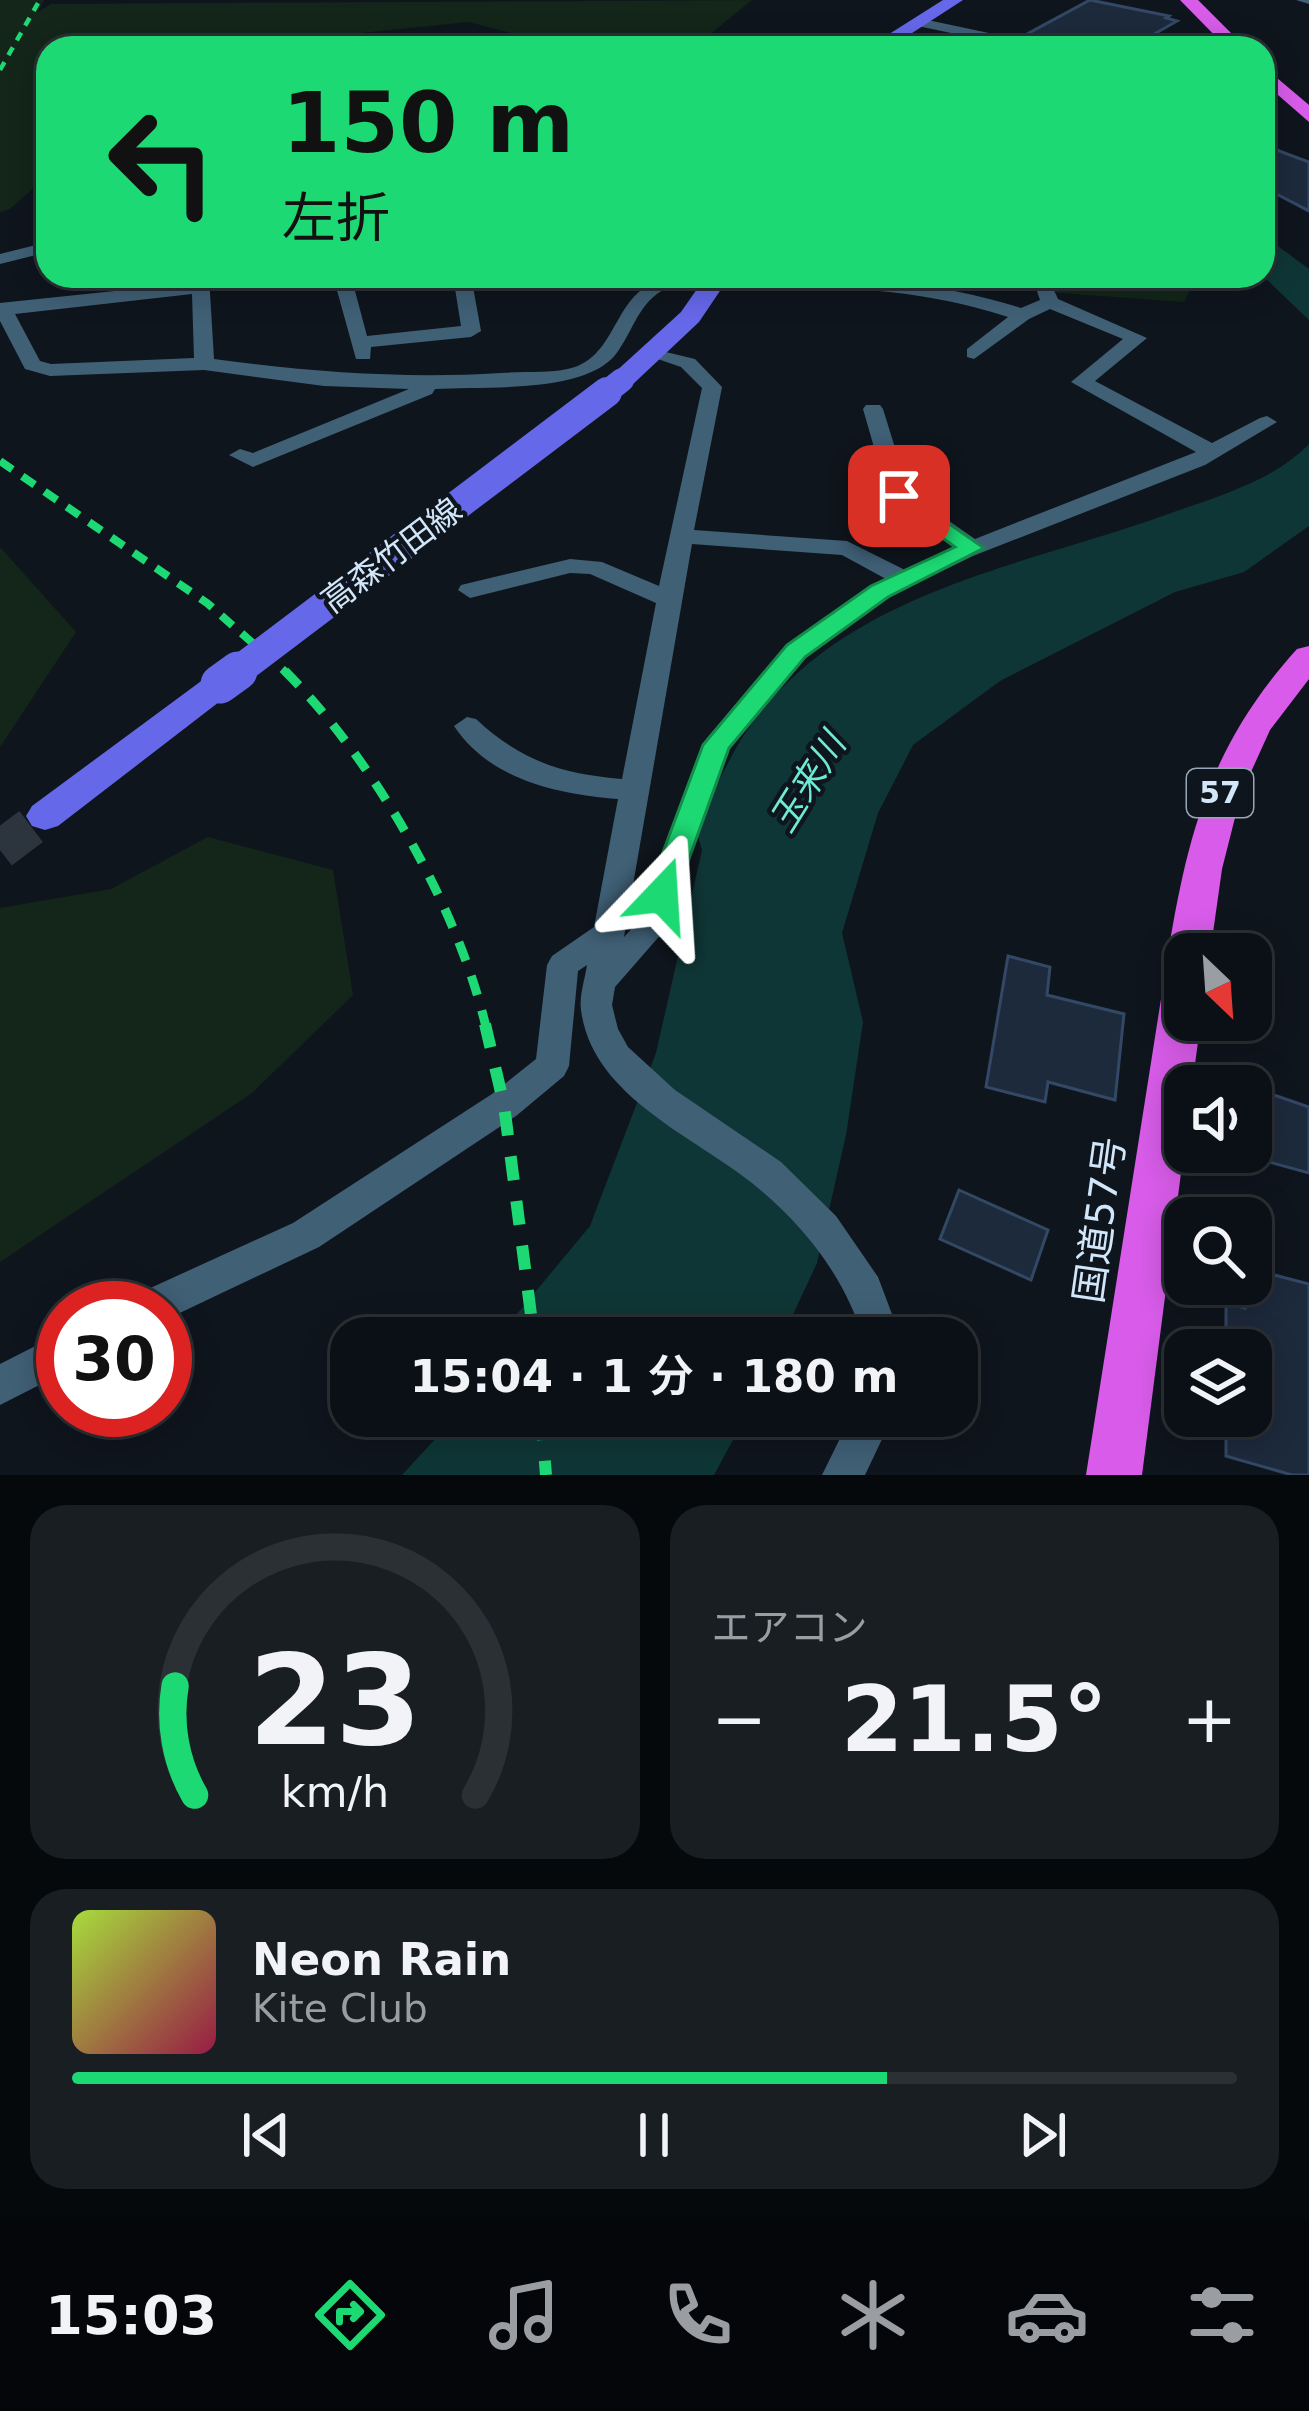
<!DOCTYPE html>
<html lang="ja">
<meta charset="utf-8">
<style>
body{margin:0;font-family:"DejaVu Sans","Noto Sans JP",sans-serif;background:#191e23;color:#f1f3f6;height:100vh;display:flex;flex-direction:column;font-size:45px;white-space:nowrap}
*{box-sizing:border-box;margin:0}
p{font-size:39px;color:#9a9da1}
.icon{flex:none;width:66px;height:66px;fill:none;stroke:currentColor;stroke-width:2;stroke-linecap:round;stroke-linejoin:round}
.map{position:relative;height:1475px;overflow:hidden}
.drawer{display:flex;flex-direction:column;gap:30px;padding:30px;background:#06090c;flex:1}
.drawer>*{flex:none}
.banner{position:absolute;left:36px;top:36px;width:1239px;height:252px;border-radius:36px;box-shadow:0 6px 30px #0003,0 0 0 3px #2b3035;background:#1dd974;color:#111;overflow:hidden}
.needle{width:78px;rotate:155deg}
.controls{position:absolute;left:1164px;top:933px;display:grid;gap:24px}
.controls a{display:grid;place-items:center;width:108px;height:108px;border-radius:24px;background:#0b1016;box-shadow:0 6px 30px #0003,0 0 0 3px #2b3035;font-size:60px}
.speed{position:absolute;left:36px;top:1281px;display:flex;gap:24px;font-size:60px;font-weight:700;text-align:center}
.speed>*{display:grid;place-content:center;width:156px;height:156px;border-radius:50%;background:#0b1016;box-shadow:0 6px 30px #0003,0 0 0 3px #2b3035;line-height:1}
.speed .limit{border:18px solid #d22;background:#fff;color:#111}
.pin{position:absolute;display:grid;place-items:center;width:102px;height:102px;color:#fff;margin:-51px;border-radius:24px;box-shadow:0 6px 18px #0006}
.me{position:absolute;width:132px;margin:-66px;rotate:20deg;stroke-linejoin:round;filter:drop-shadow(0 0 9px #0008)}
.turn{display:flex;align-items:center;gap:42px;height:252px;padding:0 48px;font-size:54px}
.turn .icon{width:156px;height:156px;stroke-width:2.5}
.turn b{display:block;font-size:84px;line-height:102px}
.big{font-size:90px;font-weight:600;line-height:1.1}
.drawer .widget{flex:1;display:flex;flex-direction:column;justify-content:center;gap:18px;min-width:0;padding:0 42px;border-radius:36px;background:#191e23}
.drawer .dial{align-items:center;gap:0}
.dial svg{height:312px;overflow:visible;fill:none;stroke:#2b3035;stroke-width:7;stroke-linecap:round;text-anchor:middle}
.dial text{fill:#f1f3f6;stroke:none}
.song{display:flex;align-items:center;gap:36px}
.cover{width:144px;height:144px;border-radius:18px;background:linear-gradient(135deg,hsl(80 70% 55%),hsl(340 70% 35%))}
.played{height:12px;border-radius:6px;background:linear-gradient(90deg,#1dd974 70%,#2b3035 70%)}
.keys{display:flex;justify-content:space-around;direction:ltr}
.heat{display:flex;justify-content:space-between;align-items:center;font-size:66px;direction:ltr}
.drawer .tiles{flex:1;display:grid;gap:30px;grid-template-columns:1fr 1fr}
.widget:last-child{grid-column:span 2}
.trip{position:absolute;left:330px;top:1317px;width:648px;height:120px;border-radius:36px;background:#0b1016;box-shadow:0 6px 30px #0003,0 0 0 3px #2b3035;font-weight:600;line-height:120px;text-align:center}
.tab-bar{display:flex;height:192px;justify-content:space-around;align-items:center;background:#040609;color:#9a9da1}
.tab-bar .icon{width:84px;height:84px}
.tab-bar .current{color:#1dd974}
.tab-bar b{font-size:54px;color:#f1f3f6}
.map>svg:first-child{display:block}
.green{fill:#132619}
.water{fill:#0f3636}
.building{fill:#1d2a3c;stroke:#324865;stroke-width:3}
.lines{fill:none;stroke-linecap:round;stroke-linejoin:round}
.major-tunnel{stroke:#2c343e;stroke-width:39;stroke-dasharray:39 20;stroke-linecap:butt}
.minor{fill:#406076;fill-rule:evenodd}
.major{fill:#6668ea;fill-rule:evenodd}
.highway{fill:#d85ce9;fill-rule:evenodd}
.rail-far3{stroke:#1dd974;stroke-width:4.5;stroke-dasharray:9 8;stroke-linecap:butt}
.rail-far2{stroke:#1dd974;stroke-width:8;stroke-dasharray:15 12;stroke-linecap:butt}
.rail-far1{stroke:#1dd974;stroke-width:9;stroke-dasharray:20 16;stroke-linecap:butt}
.rail{stroke:#1dd974;stroke-width:12;stroke-dasharray:24 21;stroke-linecap:butt}
.major-bridge-far2{stroke:#6668ea;stroke-width:24}
.major-bridge-far1{stroke:#6668ea;stroke-width:30}
.major-bridge{stroke:#6668ea;stroke-width:39}
.route{fill:#1dd974;stroke:#138d4b;stroke-width:3}
.labels{text-anchor:middle;stroke-width:9;stroke-linejoin:round;paint-order:stroke}
.shield{fill:#0f151d;stroke:#97a7b7;stroke-width:3}
.shield-label{font-size:30px;font-weight:bold;fill:#d1e6f9}
.street-label{font-size:33px;fill:#d1e6f9;stroke:#0f151d}
.water-label{font-size:36px;font-style:italic;fill:#6debd5;stroke:#0f151d}
.near-street-label{font-size:39px;fill:#d1e6f9;stroke:#0f151d}
</style>
<div class="map">
<svg width="1309" height="1475" viewBox="0 0 1309 1475">
<rect width="100%" height="100%" fill="#0f151d"/>
<path class="green" d="M0,0H44L38,12L51,4L752,0L693,48H568L469,22L360,33L290,48H48V175L10,209L0,212Z
M1010,276H1197L1184,302L1046,292Z
M0,547L76,632L0,747Z
M208,837L333,870L353,995L252,1093L0,1262V908L111,889Z"/>
<path class="water" d="M1263,235L1309,269V320L1263,276Z
M1309,444V526L1244,572L1175,592L1000,681L913,745L878,813L842,933L863,1022L846,1135L817,1263L782,1338H497L590,1226L656,1053L702,850L695,827C711,798 725,766 742,738C837,591 1021,568 1171,513C1219,496 1273,481 1309,444Z
M450,1416H746L714,1475H402L448,1425Z"/>
<path class="building" d="M1090,0L1169,16L1166,18L1177,21L1135,45L1120,41L1108,48H1043L1014,41Z
M1263,134L1279,151L1309,162V211L1263,187Z
M1008,956L1050,967L1047,995L1124,1014L1115,1100L1048,1082L1045,1102L986,1087Z
M1251,1087L1309,1107V1173L1251,1157Z
M959,1190L1048,1230L1031,1280L940,1239Z
M1251,1269L1309,1284V1475H1292L1226,1456V1416H1251V1350H1226V1303L1245,1308V1284H1251Z"/>
<g class="lines">
<path class="major-tunnel" d="M0,850L45,816"/>
<path class="minor" d="M1296,0H1309V4Z
M918,18L1003,36L1010,40L1003,44L913,25Z
M463,36L484,45L486,48L458,43Z
M615,43L625,48H609Z
M48,242V252L0,264V254Z
M191,276H209L214,359C311,372 403,379 501,373C524,371 554,374 575,367C619,351 613,293 664,278C787,276 902,270 1021,308L1040,300L1037,291L1014,276C1035,276 1050,277 1058,299L1147,338L1095,381L1212,443L1260,418L1267,416L1277,422L1205,465L973,556L888,597L805,657L729,749L663,932L615,987L612,1005L618,1029L628,1047L675,1090L781,1162L836,1216L878,1277L901,1338H863C844,1275 802,1223 752,1183C692,1135 592,1096 581,1010C579,996 585,979 587,965L578,971L569,1066L564,1076L516,1116L319,1247L165,1320V1308H129L135,1295L293,1223L492,1094L536,1059L547,965L552,956L594,927L618,799C557,794 490,780 454,726L467,717L476,719C521,761 562,774 622,779L656,603L590,574L570,573L470,598L458,590L461,585L570,559L602,562L659,586L702,388L681,367L649,356V348L695,359L722,387L694,530L847,541L905,570L955,547L888,496L863,409L866,405H880L883,409L909,493L975,539L1196,452L1071,382L1123,339L1050,309L1029,319L974,359L967,357V349L1008,317C897,280 783,286 667,288C638,302 634,330 616,354C585,394 483,386 435,389L432,394L253,467L229,455L240,449L253,453L409,389L324,386L204,370L50,376L25,369L0,321V303L191,283ZM192,294L194,358L51,364L40,361L15,314ZM692,544L842,555L886,579L787,645L707,738L635,925L624,937Z
M333,276H351L367,336L461,326L453,276H471L481,331L471,337L371,347L370,359H356Z
M63,1332V1373L0,1405V1364Z
M851,1416H893L865,1475H822Z"/>
<path class="major" d="M943,0H963L889,48H867Z
M706,276H730L699,322L631,386H613L609,380L613,374L681,312Z
M220,672L232,676L237,684L232,692L58,826L45,830L32,826L26,816L32,806L208,676Z"/>
<path class="highway" d="M1180,0H1198L1246,48H1227Z
M1263,66L1309,105V122L1263,82Z
M1309,646V679L1270,730L1241,794L1222,869L1210,954H1185V1020H1201L1192,1086H1185V1142L1142,1475H1086L1164,980L1174,966L1168,954C1188,831 1212,743 1297,649Z"/>
<path class="rail-far3" d="M0,70L38,3"/>
<path class="rail-far2" d="M0,461L207,603L288,674"/>
<path class="rail-far1" d="M285,671C374,760 457,905 486,1027"/>
<path class="rail" d="M485,1024L504,1105L534,1338
M541,1416L546,1475"/>
<path class="major-bridge-far2" d="M603,395L622,380"/>
<path class="major-bridge-far1" d="M234,674L607,392"/>
<path class="major-bridge" d="M220,684L238,671"/>
</g>
<path class="route" d="M899,489L984,548L888,597L805,657L729,748L673,903H651L647,895L703,745L787,645L871,586L955,547L891,501L888,496Z"/>
<g class="labels">
<rect class="shield" x="1187" y="769" width="66" height="48" rx="9"/>
<g class="shield-label">
<text x="1220" y="803">57</text>
</g>
<g class="street-label">
<text transform="translate(391 555) rotate(-37)" y="12">高森竹田線</text>
</g>
<g class="water-label">
<text transform="translate(807 782) rotate(-58)" y="13">玉来川</text>
</g>
<g class="near-street-label">
<text transform="translate(1099 1220) rotate(-82)" y="14">国道57号</text>
</g>
</g>
</svg>
<div class="controls">
<a><svg class="needle" viewBox="-14 -14 28 28"><path d="M0-13l5 13h-10z" fill="#e53935"/><path d="M0 13l5-13h-10z" fill="#9a9da1"/></svg></a>
<a><svg class="icon" aria-label="sound" viewBox="0 0 24 24"><path d="M4 9h4l5-4v14l-5-4H4zM17 9q2 3 0 6"/></svg></a>
<a><svg class="icon" aria-label="search" viewBox="0 0 24 24"><circle cx="10" cy="10" r="6"/><path d="M15 15l6 6"/></svg></a>
<a><svg class="icon" aria-label="layers" viewBox="0 0 24 24"><path d="M12 4l9 5-9 5-9-5zM3 14l9 5 9-5"/></svg></a>
</div>
<div class="speed"><div class="limit">30</div></div>
<div class="pin" style="left:899px;top:496px;background:#d93025"><svg class="icon" aria-label="arrive" viewBox="0 0 24 24"><path d="M6 21V4h12l-3 4 3 4H6"/></svg></div>
<svg class="me" style="left:662px;top:895px" viewBox="-20 -20 40 40"><path d="M0-17L14 15 0 8-14 15z" fill="#1dd974" stroke="#fff" stroke-width="4"/></svg>
<div class="trip">15:04 · 1 分 · 180 m</div>
<div class="banner">
<div class="turn"><svg class="icon" aria-label="left" viewBox="0 0 24 24"><path d="M17 20v-9H6M10 6l-5 5 5 5"/></svg><div><b>150 m</b>左折</div></div>
</div>
</div>
<section class="drawer">
<div class="tiles">
<div class="widget dial"><svg viewBox="0 0 100 80">
<path d="M14 69A42 42 0 1 1 86 69"/>
<path d="M14 69A42 42 0 0 1 9 41" stroke="#1dd974"/>
<text x="50" y="56" font-size="32" font-weight="700">23</text>
<text x="50" y="72" font-size="11">km/h</text>
</svg></div>
<div class="widget"><p>エアコン</p>
<div class="heat"><a>−</a><b class="big">21.5°</b><a>+</a></div>
</div>
<div class="widget">
<div class="song"><i class="cover"></i><div><b>Neon Rain</b><p>Kite Club</p></div></div>
<div class="played"></div>
<div class="keys"><svg class="icon" aria-label="previous" viewBox="0 0 24 24"><path d="M18 5L8 12l10 7zM5 5v14"/></svg><svg class="icon" aria-label="pause" viewBox="0 0 24 24"><path d="M8 5v14M16 5v14"/></svg><svg class="icon" aria-label="next" viewBox="0 0 24 24"><path d="M6 5l10 7-10 7zM19 5v14"/></svg></div>
</div>
</div>
</section>
<nav class="tab-bar">
<b>15:03</b>
<svg class="icon current" aria-label="directions" viewBox="0 0 24 24"><path d="M12 3l9 9-9 9-9-9zM9 14v-3h6M13 9l2 2-2 2"/></svg>
<svg class="icon" aria-label="music" viewBox="0 0 24 24"><path d="M9 18V5l10-2v13"/><circle cx="6" cy="18" r="3"/><circle cx="16" cy="16" r="3"/></svg>
<svg class="icon" aria-label="phone" viewBox="0 0 24 24"><path d="M5 4h4l2 5-3 2q2 4 5 5l2-3 5 2v4C11 20 4 13 5 4z"/></svg>
<svg class="icon" aria-label="climate" viewBox="0 0 24 24"><path d="M12 3v18M4 7l16 10M4 17L20 7"/></svg>
<svg class="icon" aria-label="car" viewBox="0 0 24 24"><path d="M5 17H2v-5l4-1 3-4h7l3 4 3 1v5h-3M9 17h6M6 11h13"/><circle cx="7" cy="17" r="2"/><circle cx="17" cy="17" r="2"/></svg>
<svg class="icon" aria-label="filters" viewBox="0 0 24 24"><path d="M4 7h16M4 17h16"/><circle cx="9" cy="7" r="2"/><circle cx="15" cy="17" r="2"/></svg>
</nav>
